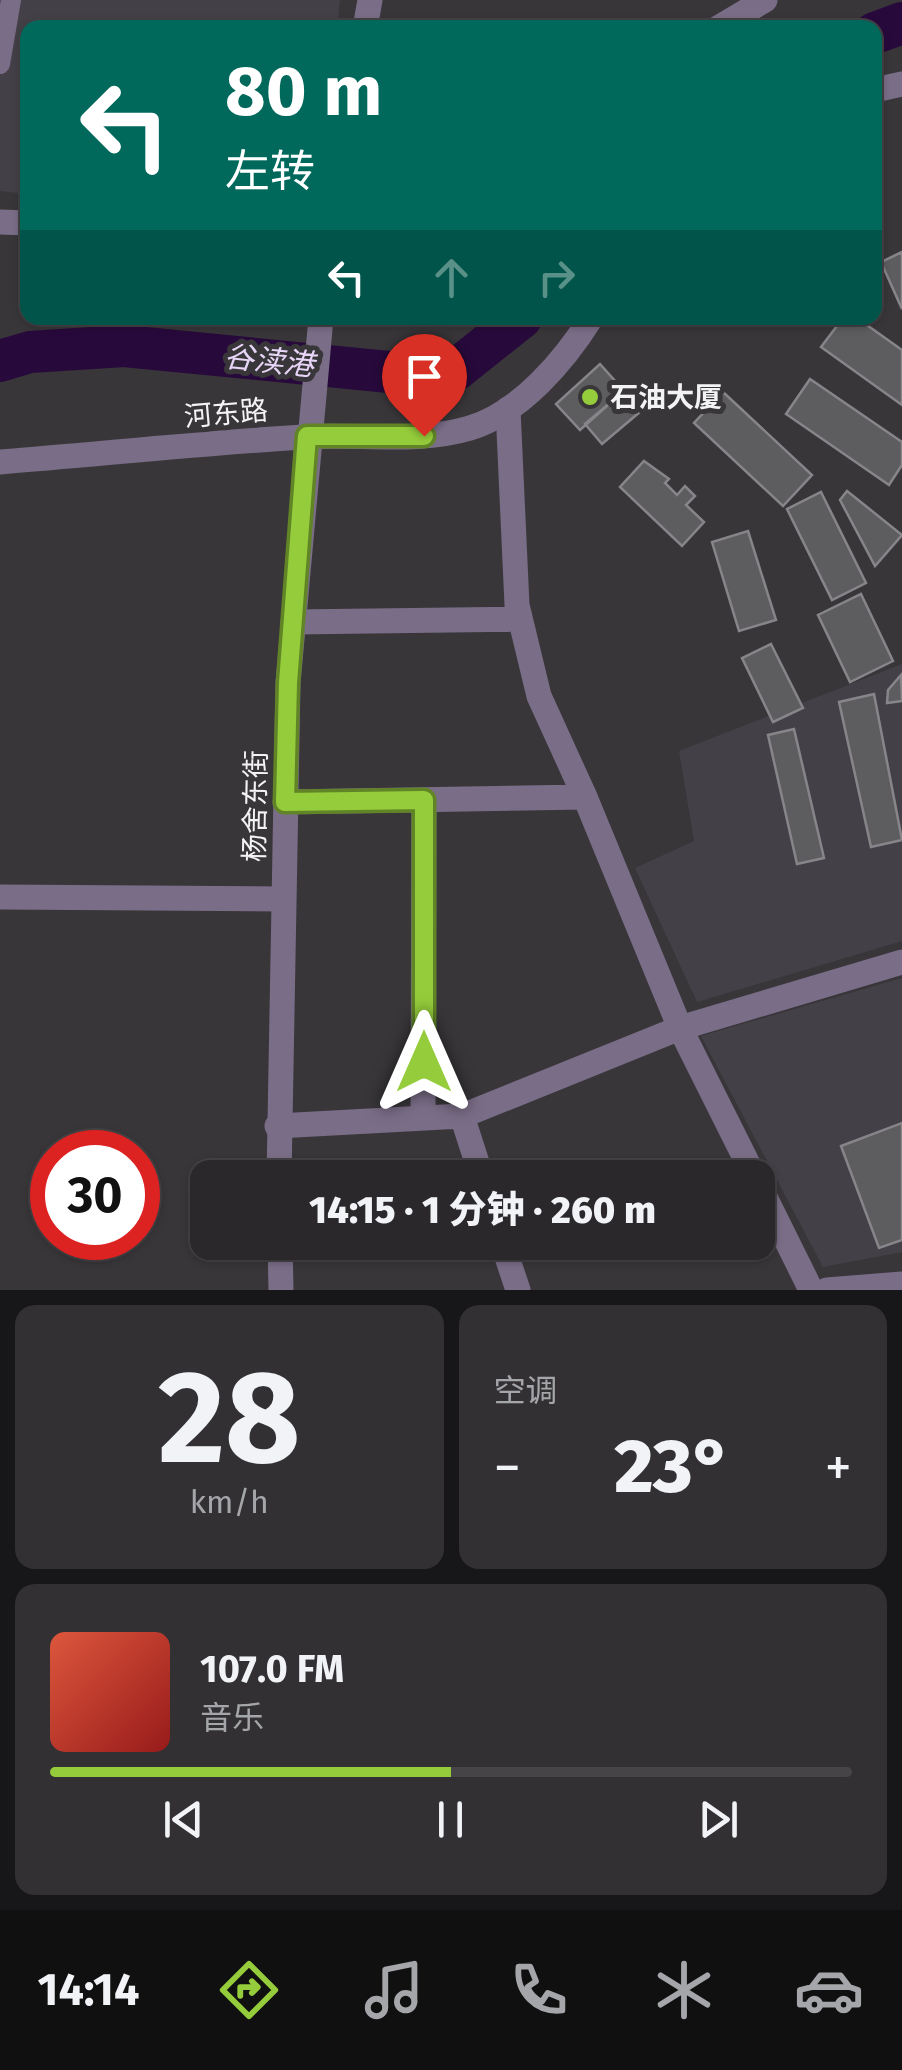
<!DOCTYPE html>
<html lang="zh">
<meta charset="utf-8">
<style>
body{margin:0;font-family:"Fira Sans","Noto Sans SC",sans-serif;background:#323033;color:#f1f3f6;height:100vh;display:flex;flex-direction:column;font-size:38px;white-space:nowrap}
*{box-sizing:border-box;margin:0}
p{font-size:32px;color:#a5a6a9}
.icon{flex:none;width:55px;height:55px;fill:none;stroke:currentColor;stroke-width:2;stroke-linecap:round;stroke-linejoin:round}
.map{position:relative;height:1290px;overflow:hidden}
.sheet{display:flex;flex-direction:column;gap:15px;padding:15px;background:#171618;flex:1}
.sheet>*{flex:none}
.top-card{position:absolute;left:20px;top:20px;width:862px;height:305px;border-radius:20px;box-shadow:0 2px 8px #0004,0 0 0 2px #464447;background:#00695c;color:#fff;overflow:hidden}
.speed{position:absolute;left:30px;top:1130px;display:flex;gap:20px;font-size:50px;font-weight:700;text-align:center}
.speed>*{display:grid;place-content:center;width:130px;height:130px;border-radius:50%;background:#2a282b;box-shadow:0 2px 8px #0004,0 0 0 2px #464447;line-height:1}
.speed .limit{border:15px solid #d22;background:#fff;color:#111}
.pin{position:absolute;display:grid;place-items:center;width:85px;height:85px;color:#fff;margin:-102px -42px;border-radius:50% 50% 50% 0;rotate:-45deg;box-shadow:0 0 10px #0007}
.pin .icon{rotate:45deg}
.me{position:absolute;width:110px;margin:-55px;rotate:0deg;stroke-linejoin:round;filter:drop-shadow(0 0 8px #0008)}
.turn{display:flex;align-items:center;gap:35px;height:210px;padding:0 40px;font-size:45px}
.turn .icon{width:130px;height:130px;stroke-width:2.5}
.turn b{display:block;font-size:70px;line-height:85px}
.lanes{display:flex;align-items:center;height:95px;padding:0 40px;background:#0003;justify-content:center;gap:50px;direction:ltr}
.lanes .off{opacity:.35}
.big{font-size:75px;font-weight:800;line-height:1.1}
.sheet .card{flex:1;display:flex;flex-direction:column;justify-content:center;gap:15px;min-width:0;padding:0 35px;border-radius:20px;background:#323033}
.sheet .dial{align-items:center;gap:0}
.dial b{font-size:130px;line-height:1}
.song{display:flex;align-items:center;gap:30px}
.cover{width:120px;height:120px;border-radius:15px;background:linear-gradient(135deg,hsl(10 70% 55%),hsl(0 70% 35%))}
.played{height:10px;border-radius:5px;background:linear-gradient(90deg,#95cc3b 50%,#464447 50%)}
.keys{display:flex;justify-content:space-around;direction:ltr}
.heat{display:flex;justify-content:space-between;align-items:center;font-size:55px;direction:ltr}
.sheet .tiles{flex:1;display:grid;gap:15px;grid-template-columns:1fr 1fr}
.card:last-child{grid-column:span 2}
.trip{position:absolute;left:190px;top:1160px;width:585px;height:100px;border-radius:20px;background:#2a282b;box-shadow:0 2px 8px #0004,0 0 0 2px #464447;font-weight:800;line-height:100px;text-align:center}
.tabs{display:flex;height:160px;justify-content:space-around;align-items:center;background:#111011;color:#a5a6a9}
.tabs .icon{width:70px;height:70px}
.tabs .active{color:#95cc3b}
.tabs b{font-size:45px;color:#f1f3f6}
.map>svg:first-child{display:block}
.built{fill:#444048}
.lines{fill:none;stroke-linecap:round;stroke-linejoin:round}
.river{stroke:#28093c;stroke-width:42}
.building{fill:#5d5c5f;stroke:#878589;stroke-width:2.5}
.pedestrian{stroke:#7a6d87;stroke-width:20}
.minor{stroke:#7a6d87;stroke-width:25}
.tertiary{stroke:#7a6d87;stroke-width:25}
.route-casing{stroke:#618526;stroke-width:25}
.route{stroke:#95cc3b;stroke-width:18}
.poi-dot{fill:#95cc3b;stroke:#383639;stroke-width:4}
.labels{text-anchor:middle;stroke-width:10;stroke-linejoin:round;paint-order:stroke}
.poi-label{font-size:28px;font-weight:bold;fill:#f3f2f5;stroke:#383639;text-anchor:start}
.street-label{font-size:28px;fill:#f3f2f5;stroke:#383639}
.water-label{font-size:30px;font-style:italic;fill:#e7d5f7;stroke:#383639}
</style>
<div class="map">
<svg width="902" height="1290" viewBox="0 0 902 1290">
<rect width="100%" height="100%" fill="#383639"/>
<path class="built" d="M0,0H340L337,27L28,28L27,194L0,191Z
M902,664V941L697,1002L635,868L694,841L679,751Z
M902,978V1252L823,1267L701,1036Z"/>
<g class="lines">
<path class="river" d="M875,33L902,23
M0,361L30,352L124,346L409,374L457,369L521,318"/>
</g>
<path class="building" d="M902,252V309L881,262Z
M843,318H857L902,350V405L821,347Z
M600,364L624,391L580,430L556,404Z
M810,379L902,442V465L889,485L786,414Z
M624,391L641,411L602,444L585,424Z
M723,392L812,475L783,506L694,423Z
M644,461L669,479L665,483L677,495L685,486L695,496L686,505L704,522L682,546L620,487Z
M847,491L902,535L875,566L840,500Z
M821,492L866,583L832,600L787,509Z
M748,531L776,620L739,631L712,542Z
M861,594L893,661L850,682L818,615Z
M771,644L803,708L773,722L742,658Z
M901,675L902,701L887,703L888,690Z
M874,694L902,840L871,847L839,702Z
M794,729L824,858L797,864L768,735Z
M902,1123V1240L879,1248L841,1146Z"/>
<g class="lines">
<path class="pedestrian" d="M0,64L11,0"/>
<path class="minor" d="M508,409L517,605L539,696L585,797L680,1028L755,1178
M293,622L520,619
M285,802L585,797
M0,897L283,899
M462,1116L482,1178
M423,1118L424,800
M277,1126L462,1116L680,1028L902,962
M758,1183L811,1290
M502,1242L518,1290"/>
<path class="tertiary" d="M365,28L370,0
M718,28L765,0
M875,90L902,84
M0,222L28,223
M0,462C101,454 202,443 303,437C358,433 417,444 470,428C520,413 565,360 591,318
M279,1178L288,683L321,318
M280,1242L281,1290
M827,1290L902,1284"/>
</g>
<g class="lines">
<defs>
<path id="route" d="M424,1062V800L285,802L288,683L307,436H424"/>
</defs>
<use href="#route" class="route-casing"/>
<use href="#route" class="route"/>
</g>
<circle class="poi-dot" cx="590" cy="397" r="10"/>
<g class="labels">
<g class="poi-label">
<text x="610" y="407">石油大厦</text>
</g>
<g class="street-label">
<text transform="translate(226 413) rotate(-5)" y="10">河东路</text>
<text transform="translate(255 806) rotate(-89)" y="10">杨舍东街</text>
</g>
<g class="water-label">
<text transform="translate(269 361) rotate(6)" y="10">谷渎港</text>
</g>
</g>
</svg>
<div class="speed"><div class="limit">30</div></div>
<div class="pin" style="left:424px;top:436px;background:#d93025"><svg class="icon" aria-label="arrive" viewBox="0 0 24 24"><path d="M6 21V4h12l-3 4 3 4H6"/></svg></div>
<svg class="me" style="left:424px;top:1062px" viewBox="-20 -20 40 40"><path d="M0-17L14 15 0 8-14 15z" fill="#95cc3b" stroke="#fff" stroke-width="4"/></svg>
<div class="trip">14:15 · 1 分钟 · 260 m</div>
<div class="top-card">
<div class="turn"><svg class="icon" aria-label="left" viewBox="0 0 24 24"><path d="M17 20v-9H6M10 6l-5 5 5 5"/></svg><div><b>80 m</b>左转</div></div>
<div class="lanes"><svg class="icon" aria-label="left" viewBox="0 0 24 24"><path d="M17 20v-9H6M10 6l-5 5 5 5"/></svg><svg class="icon off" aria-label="ahead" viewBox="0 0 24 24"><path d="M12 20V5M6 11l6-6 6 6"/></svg><svg class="icon off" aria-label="right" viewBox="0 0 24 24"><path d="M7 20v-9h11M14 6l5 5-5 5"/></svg></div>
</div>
</div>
<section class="sheet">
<div class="tiles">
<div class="card dial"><b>28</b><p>km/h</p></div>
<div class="card"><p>空调</p>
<div class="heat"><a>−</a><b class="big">23°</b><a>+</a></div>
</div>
<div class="card">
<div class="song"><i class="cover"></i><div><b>107.0 FM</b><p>音乐</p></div></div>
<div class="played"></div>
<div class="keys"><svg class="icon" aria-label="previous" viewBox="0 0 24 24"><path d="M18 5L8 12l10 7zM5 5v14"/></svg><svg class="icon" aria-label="pause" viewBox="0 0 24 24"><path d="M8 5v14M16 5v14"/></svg><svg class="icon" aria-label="next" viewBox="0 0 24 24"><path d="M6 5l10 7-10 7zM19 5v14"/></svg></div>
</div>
</div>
</section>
<nav class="tabs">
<b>14:14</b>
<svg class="icon active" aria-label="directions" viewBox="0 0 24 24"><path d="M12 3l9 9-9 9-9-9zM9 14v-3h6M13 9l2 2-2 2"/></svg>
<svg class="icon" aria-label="music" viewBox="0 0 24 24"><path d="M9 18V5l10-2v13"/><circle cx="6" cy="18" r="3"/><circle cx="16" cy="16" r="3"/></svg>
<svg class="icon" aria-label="phone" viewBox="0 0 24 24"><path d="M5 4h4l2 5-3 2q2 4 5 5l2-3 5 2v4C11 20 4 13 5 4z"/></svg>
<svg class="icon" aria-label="climate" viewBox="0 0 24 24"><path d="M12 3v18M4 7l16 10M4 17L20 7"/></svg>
<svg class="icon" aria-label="car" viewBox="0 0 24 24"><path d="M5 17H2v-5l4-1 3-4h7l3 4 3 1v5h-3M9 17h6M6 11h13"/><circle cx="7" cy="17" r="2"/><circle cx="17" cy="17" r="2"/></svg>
</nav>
